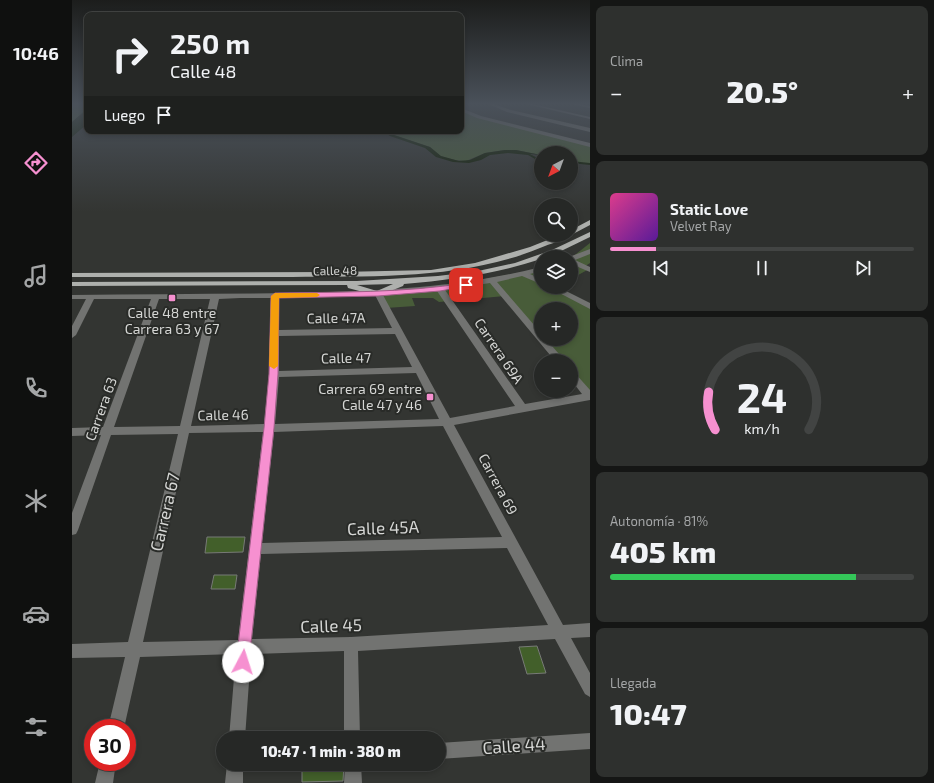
<!DOCTYPE html>
<html lang="es">
<meta charset="utf-8">
<style>
body{margin:0;font-family:"Exo 2",sans-serif;background:#2e302e;color:#f1f3f6;height:100vh;display:flex;flex-direction:column;font-size:15px;white-space:nowrap}
*{box-sizing:border-box;margin:0}
p{font-size:13px;color:#a4a6a7}
.icon{flex:none;width:22px;height:22px;fill:none;stroke:currentColor;stroke-width:2;stroke-linecap:round;stroke-linejoin:round}
.map{position:relative;flex:1;overflow:hidden}
.drawer{display:flex;flex-direction:column;gap:6px;padding:6px;background:#151615;width:344px}
.drawer>*{flex:none}
.top-card{position:absolute;left:12px;top:12px;width:380px;height:122px;border-radius:8px;box-shadow:0 2px 6px #0003,0 0 0 1px #424443;background:#262826;color:#f1f3f6;overflow:hidden}
.needle{width:26px;rotate:221deg}
.buttons{position:absolute;left:462px;top:146px;display:grid;gap:8px}
.buttons a{display:grid;place-items:center;width:44px;height:44px;border-radius:50%;background:#262826;box-shadow:0 2px 6px #0003,0 0 0 1px #424443;font-size:20px}
.speed{position:absolute;left:12px;top:719px;display:flex;gap:8px;font-size:20px;font-weight:700;text-align:center}
.speed>*{display:grid;place-content:center;width:52px;height:52px;border-radius:50%;background:#262826;box-shadow:0 2px 6px #0003,0 0 0 1px #424443;line-height:1}
.speed .limit{border:6px solid #d22;background:#fff;color:#111}
.pin{position:absolute;display:grid;place-items:center;width:34px;height:34px;color:#fff;margin:-17px;border-radius:8px;box-shadow:0 2px 6px #0006}
.me{position:absolute;width:44px;margin:-22px;rotate:5deg;stroke-linejoin:round;filter:drop-shadow(0 0 3px #0008)}
.turn{display:flex;align-items:center;gap:14px;height:84px;padding:0 20px;font-size:18px}
.turn .icon{width:52px;height:52px;stroke-width:2.5}
.turn b{display:block;font-size:28px;line-height:34px}
.then{display:flex;align-items:center;height:38px;padding:0 20px;background:#0003;gap:8px;font-size:15px}
.big{font-size:30px;font-weight:800;line-height:1.1}
.drawer .widget{flex:1;display:flex;flex-direction:column;justify-content:center;gap:6px;min-width:0;padding:0 14px;border-radius:8px;background:#2e302e}
.drawer .dial{align-items:center;gap:0}
.dial svg{height:104px;overflow:visible;fill:none;stroke:#424443;stroke-width:7;stroke-linecap:round;text-anchor:middle}
.dial text{fill:#f1f3f6;stroke:none}
.song{display:flex;align-items:center;gap:12px}
.cover{width:48px;height:48px;border-radius:6px;background:linear-gradient(135deg,hsl(330 70% 55%),hsl(270 70% 35%))}
.played{height:4px;border-radius:2px;background:linear-gradient(90deg,#f690d0 15%,#424443 15%)}
.keys{display:flex;justify-content:space-around;direction:ltr}
.heat{display:flex;justify-content:space-between;align-items:center;font-size:22px;direction:ltr}
.charge{height:6px;border-radius:3px;background:linear-gradient(90deg,#34c759 81%,#424443 0)}
.trip{position:absolute;left:144px;top:731px;width:230px;height:40px;border-radius:20px;background:#262826;box-shadow:0 2px 6px #0003,0 0 0 1px #424443;font-weight:800;line-height:40px;text-align:center}
main{display:flex;flex:1;min-height:0}
.tab-bar{display:flex;flex-direction:column;width:72px;justify-content:space-around;align-items:center;background:#0f100f;color:#a4a6a7}
.tab-bar .icon{width:28px;height:28px}
.tab-bar .current{color:#f690d0}
.tab-bar b{font-size:18px;color:#f1f3f6}
.map>svg:first-child{display:block}
.green{fill:#485c39}
.water{fill:#0f1d03}
.lines{fill:none;stroke-linecap:round;stroke-linejoin:round}
.stream{stroke:#0f1d03;stroke-width:2}
.building{fill:#425f2a;stroke:#777a76}
.minor{fill:#727371;fill-rule:evenodd}
.major{fill:#aeb0ad;fill-rule:evenodd}
.route{fill:#f690d0;stroke:#a05e87}
.slow{fill:#f59e0b}
.poi-dot{fill:#f690d0;stroke:#292b28;stroke-width:1.5}
.labels{text-anchor:middle;stroke-width:4;stroke-linejoin:round;paint-order:stroke}
.far-street-label{font-size:12px;fill:#d5d6d4;stroke:#292b28}
.poi-label{font-size:14px;fill:#d5d6d4;stroke:#292b28}
.street-label{font-size:14px;fill:#d5d6d4;stroke:#292b28}
.near-street-label{font-size:17px;fill:#d5d6d4;stroke:#292b28}
</style>
<main>
<nav class="tab-bar">
<b>10:46</b>
<svg class="icon current" aria-label="directions" viewBox="0 0 24 24"><path d="M12 3l9 9-9 9-9-9zM9 14v-3h6M13 9l2 2-2 2"/></svg>
<svg class="icon" aria-label="music" viewBox="0 0 24 24"><path d="M9 18V5l10-2v13"/><circle cx="6" cy="18" r="3"/><circle cx="16" cy="16" r="3"/></svg>
<svg class="icon" aria-label="phone" viewBox="0 0 24 24"><path d="M5 4h4l2 5-3 2q2 4 5 5l2-3 5 2v4C11 20 4 13 5 4z"/></svg>
<svg class="icon" aria-label="climate" viewBox="0 0 24 24"><path d="M12 3v18M4 7l16 10M4 17L20 7"/></svg>
<svg class="icon" aria-label="car" viewBox="0 0 24 24"><path d="M5 17H2v-5l4-1 3-4h7l3 4 3 1v5h-3M9 17h6M6 11h13"/><circle cx="7" cy="17" r="2"/><circle cx="17" cy="17" r="2"/></svg>
<svg class="icon" aria-label="filters" viewBox="0 0 24 24"><path d="M4 7h16M4 17h16"/><circle cx="9" cy="7" r="2"/><circle cx="15" cy="17" r="2"/></svg>
</nav>
<div class="map">
<svg width="518" height="783" viewBox="0 0 518 783">
<rect width="100%" height="100%" fill="#333532"/>
<path class="green" d="M0,103H15V109L0,122Z
M389,109L407,117L518,145V164L499,162V153H469V155L444,150H433L413,153L394,161L383,160L368,156L358,147L322,135L317,131H389Z
M518,243V263L512,267L517,269L499,279V258Z
M469,269V287H482L518,306V397L499,374V361H488L469,339H499V309H469V339L433,296L367,302L361,298H340L343,306L314,308L306,294L338,292Z"/>
<path class="water" d="M15,109V124L0,137V122Z
M310,131H317L322,135L358,147L369,156L387,161L398,160L413,153L433,150H444L469,155L458,154L469,160L463,159L456,155L436,153L418,155L409,160L397,163L381,162L364,157L353,148L318,136Z"/>
<g class="lines">
<path class="stream" d="M499,162L518,164"/>
</g>
<path class="building" d="M135,537H173L171,552L133,553Z
M142,575H165L163,589H139Z
M465,646L474,673L455,674L447,647Z
M272,764L271,781L230,782V765Z"/>
<g class="lines">
<path class="minor" d="M414,103H419L439,110L518,128V132L435,112Z
M450,103H456L518,117V119Z
M494,103H501L518,106V108Z
M389,108L409,116L518,143V147L405,118L389,111Z
M518,249V254L503,260L518,267V272L499,264V257H497Z
M469,267V271L458,274L469,279V284L450,276L425,282L469,333V339H474L493,361H483L418,283L373,290L453,404L510,394L499,380V371L502,372L518,390V400L382,425L491,625L518,623V637L499,638L518,673V697L513,694L483,639L286,651L288,738H272V651L179,654L173,738H157L164,654L68,657L52,728H36L53,657L0,658V644L56,642L106,434L39,435L6,530L4,534L0,535V513L29,435L0,436V428L31,427L79,299H22L4,335L0,338V326L14,299H0V295C75,294 149,294 223,293C309,291 385,288 469,267ZM365,291L443,406L378,418L311,295ZM303,295L320,328L207,330V298ZM168,298H199L197,374L192,424L119,426L147,299ZM87,299H138L108,426L42,427ZM323,334L340,367L207,371V336ZM344,373L367,419L203,424L207,377ZM371,426L430,537L190,543L202,432ZM191,432L166,640L71,642L117,433ZM435,548L476,625L279,637L180,639L189,554Z
M476,287H486L518,303V309Z
M518,733V749L367,759V743Z
M28,762H44L41,783H23Z
M155,764H171V783H153Z
M273,764H289L290,783H272Z"/>
<path class="major" d="M518,220V225L501,234L499,235V230Z
M518,232V237L485,253L469,257V259C424,274 379,280 332,284L331,286L306,296L276,288L275,285L0,286V282L285,281L366,276L406,271L443,263L480,250ZM321,284L305,291L285,285Z
M488,235H498C492,240 481,243 473,246C394,280 305,276 220,277C147,277 73,277 0,277V273L268,272L359,270L403,263L458,247Z"/>
</g>
<linearGradient id="sky" x2="0" y2="1"><stop stop-color="#1c1d1c"/><stop offset="0.49" stop-color="#4a515a"/><stop offset="1" stop-color="#4a515a" stop-opacity="0"/></linearGradient>
<rect width="518" height="212" fill="url(#sky)"/>
<path class="route" d="M394,283L398,285L397,286L368,291L306,296L207,298L206,374L202,428L177,662L175,667L171,669L166,667L164,662L192,428L197,374L199,296L203,293C267,292 331,293 394,283Z"/>
<path class="slow" d="M203,293H245L248,295L245,297L207,298L206,366L202,369L197,366L199,296Z"/>
<g class="poi-dot">
<rect x="96" y="294" width="8" height="8" rx="2"/>
<rect x="354" y="393" width="8" height="8" rx="2"/>
</g>
<g class="labels">
<g class="far-street-label">
<text transform="translate(263 271) rotate(-1)" y="4">Calle 48</text>
</g>
<g class="poi-label">
<text x="100" y="318">Calle 48 entre<tspan x="100" dy="16">Carrera 63 y 67</tspan></text>
<text x="350" y="394" text-anchor="end">Carrera 69 entre<tspan x="350" dy="16">Calle 47 y 46</tspan></text>
</g>
<g class="street-label">
<text transform="translate(264 318) rotate(-1)" y="5">Calle 47A</text>
<text transform="translate(427 351) rotate(56)" y="5">Carrera 69A</text>
<text transform="translate(274 358) rotate(-1)" y="5">Calle 47</text>
<text transform="translate(29 409) rotate(-70)" y="5">Carrera 63</text>
<text transform="translate(151 415) rotate(-1)" y="5">Calle 46</text>
<text transform="translate(426 484) rotate(62)" y="5">Carrera 69</text>
</g>
<g class="near-street-label">
<text transform="translate(93 512) rotate(-77)" y="6">Carrera 67</text>
<text transform="translate(311 528) rotate(-2)" y="6">Calle 45A</text>
<text transform="translate(259 626) rotate(-2)" y="6">Calle 45</text>
<text transform="translate(442 746) rotate(-4)" y="6">Calle 44</text>
</g>
</g>
</svg>
<div class="buttons">
<a><svg class="needle" viewBox="-14 -14 28 28"><path d="M0-13l5 13h-10z" fill="#e53935"/><path d="M0 13l5-13h-10z" fill="#a4a6a7"/></svg></a>
<a><svg class="icon" aria-label="search" viewBox="0 0 24 24"><circle cx="10" cy="10" r="6"/><path d="M15 15l6 6"/></svg></a>
<a><svg class="icon" aria-label="layers" viewBox="0 0 24 24"><path d="M12 4l9 5-9 5-9-5zM3 14l9 5 9-5"/></svg></a>
<a>+</a>
<a>−</a>
</div>
<div class="speed"><div class="limit">30</div></div>
<div class="pin" style="left:394px;top:285px;background:#d93025"><svg class="icon" aria-label="arrive" viewBox="0 0 24 24"><path d="M6 21V4h12l-3 4 3 4H6"/></svg></div>
<svg class="me" style="left:171px;top:662px" viewBox="-20 -20 40 40"><circle r="19" fill="#fff"/><path d="M0-13L10 11 0 6-10 11z" fill="#f690d0"/></svg>
<div class="trip">10:47 · 1 min · 380 m</div>
<div class="top-card">
<div class="turn"><svg class="icon" aria-label="right" viewBox="0 0 24 24"><path d="M7 20v-9h11M14 6l5 5-5 5"/></svg><div><b>250 m</b>Calle 48</div></div>
<div class="then">Luego<svg class="icon" aria-label="arrive" viewBox="0 0 24 24"><path d="M6 21V4h12l-3 4 3 4H6"/></svg></div>
</div>
</div>
<section class="drawer">
<div class="widget"><p>Clima</p>
<div class="heat"><a>−</a><b class="big">20.5°</b><a>+</a></div>
</div>
<div class="widget">
<div class="song"><i class="cover"></i><div><b>Static Love</b><p>Velvet Ray</p></div></div>
<div class="played"></div>
<div class="keys"><svg class="icon" aria-label="previous" viewBox="0 0 24 24"><path d="M18 5L8 12l10 7zM5 5v14"/></svg><svg class="icon" aria-label="pause" viewBox="0 0 24 24"><path d="M8 5v14M16 5v14"/></svg><svg class="icon" aria-label="next" viewBox="0 0 24 24"><path d="M6 5l10 7-10 7zM19 5v14"/></svg></div>
</div>
<div class="widget dial"><svg viewBox="0 0 100 80">
<path d="M14 69A42 42 0 1 1 86 69"/>
<path d="M14 69A42 42 0 0 1 9 40" stroke="#f690d0"/>
<text x="50" y="56" font-size="32" font-weight="700">24</text>
<text x="50" y="72" font-size="11">km/h</text>
</svg></div>
<div class="widget"><p>Autonomía · 81%</p><b class="big">405 km</b><div class="charge"></div></div>
<div class="widget"><p>Llegada</p><b class="big">10:47</b></div>
</section>
</main>
